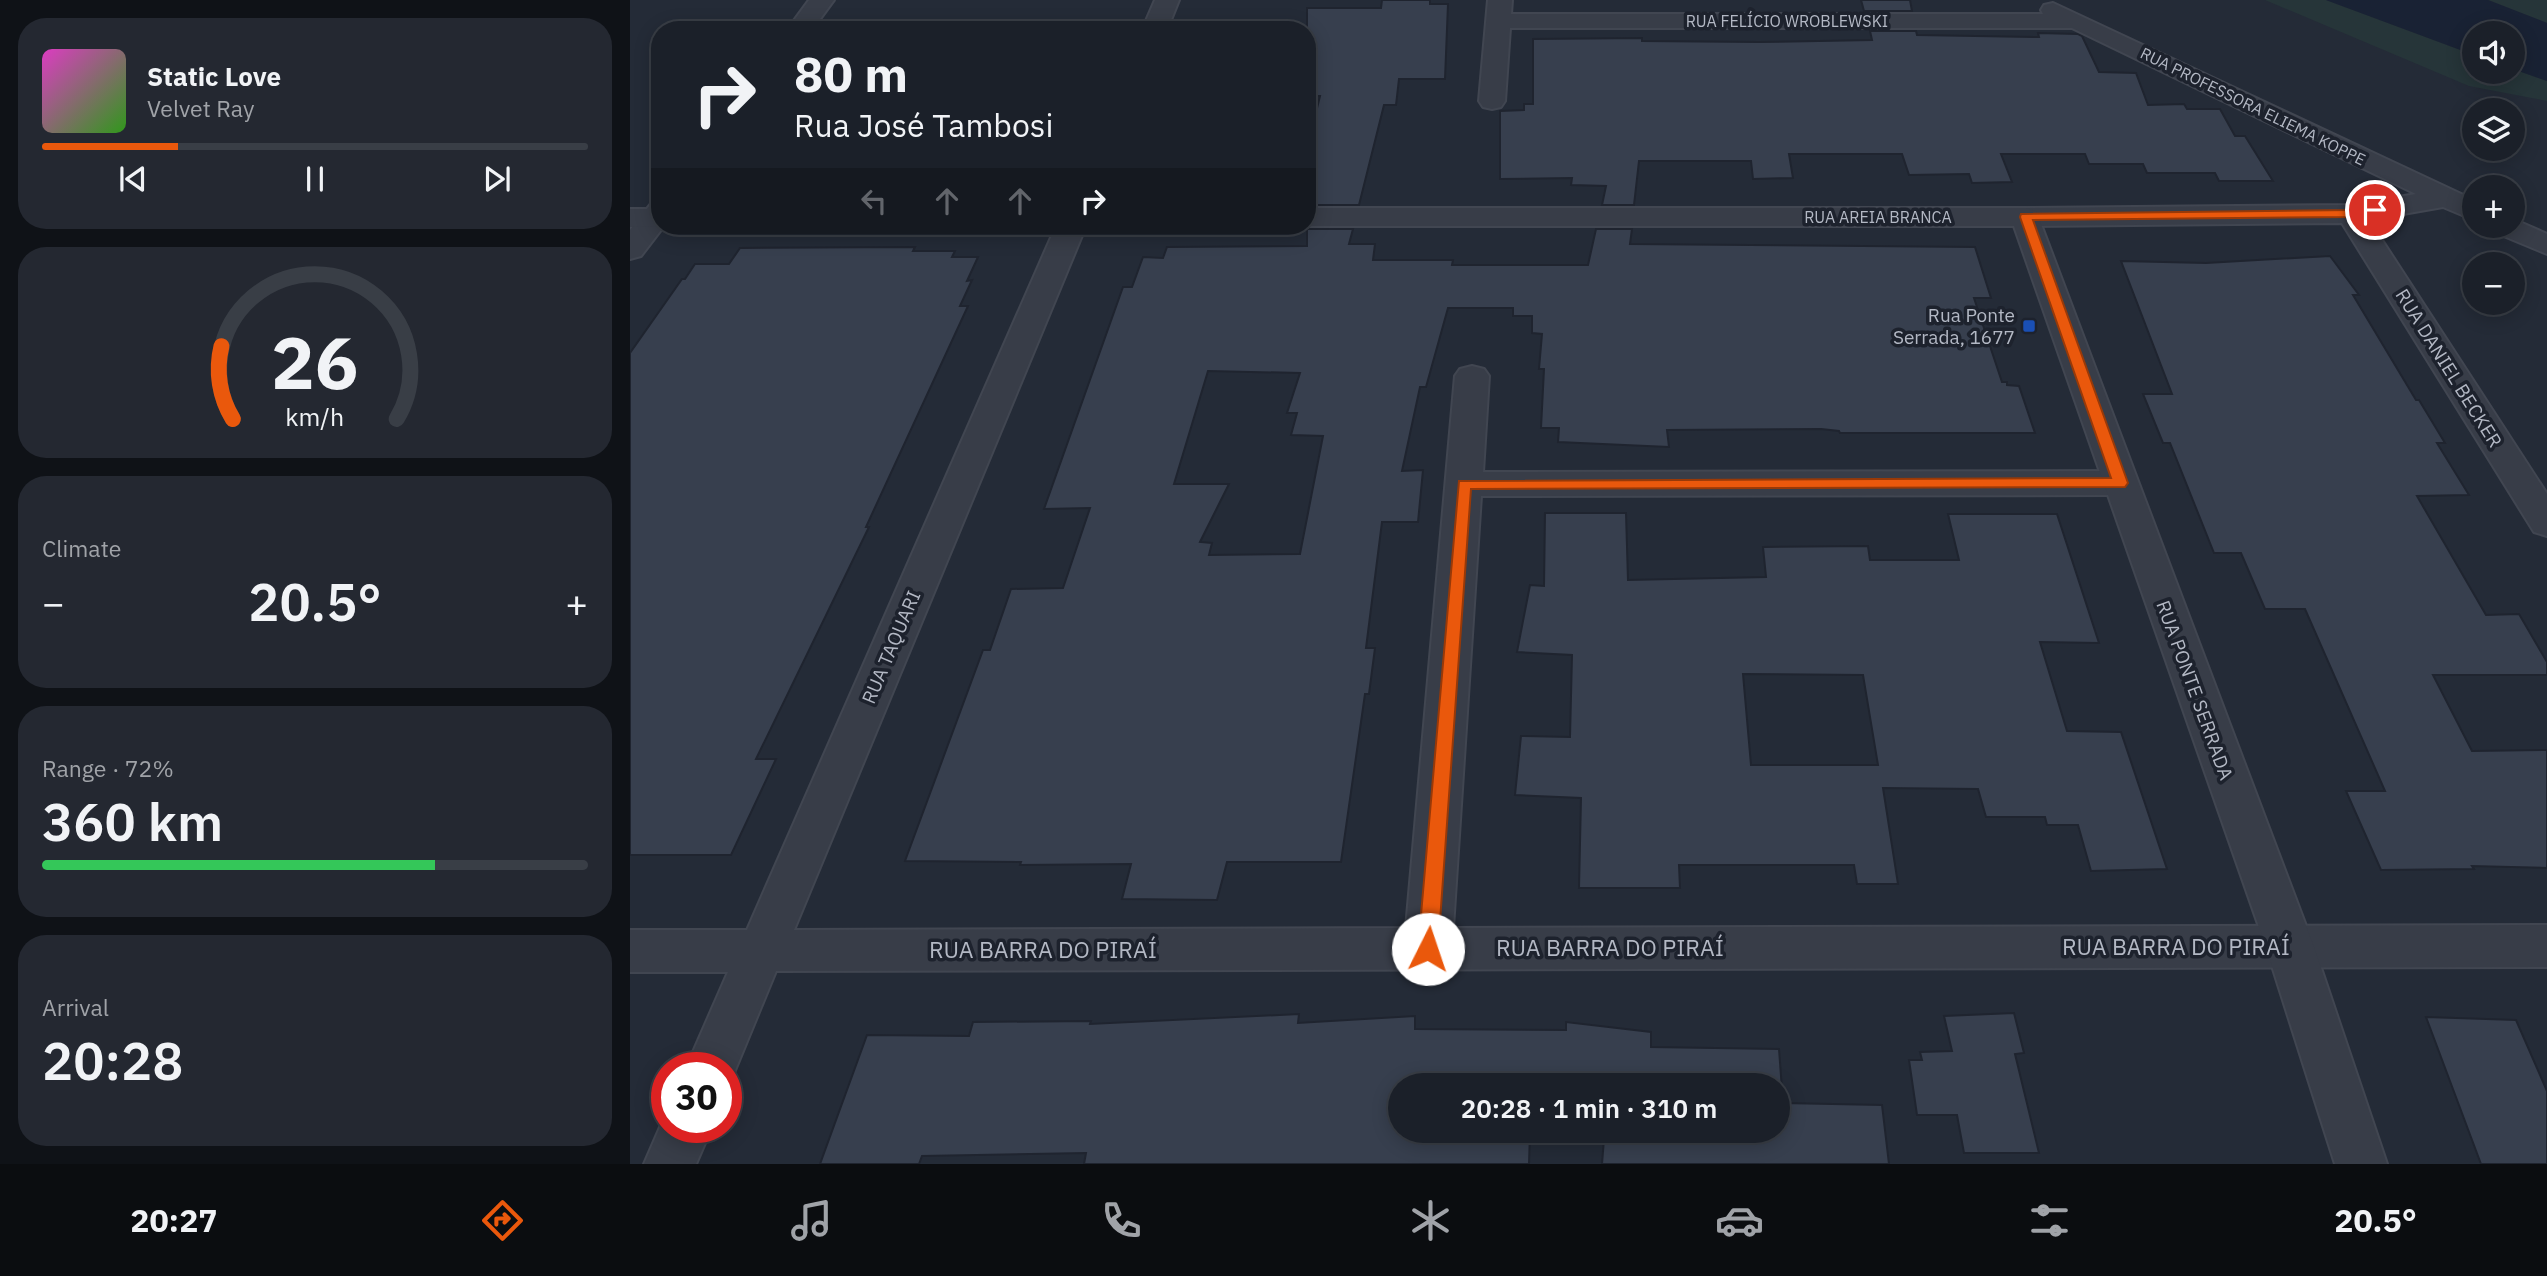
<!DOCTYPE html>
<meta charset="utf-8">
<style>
body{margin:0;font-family:"IBM Plex Sans",sans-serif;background:#242831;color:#f1f3f6;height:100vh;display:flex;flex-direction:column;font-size:26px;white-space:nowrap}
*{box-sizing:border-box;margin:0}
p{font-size:23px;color:#a0a3a8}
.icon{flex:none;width:38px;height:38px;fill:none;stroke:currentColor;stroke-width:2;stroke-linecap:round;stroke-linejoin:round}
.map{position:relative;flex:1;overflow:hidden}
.side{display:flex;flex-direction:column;gap:18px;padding:18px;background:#0f1217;width:630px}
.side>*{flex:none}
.top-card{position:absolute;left:21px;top:21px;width:665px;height:214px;border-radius:28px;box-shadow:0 4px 18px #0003,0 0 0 2px #393e46;background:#1b2029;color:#f1f3f6;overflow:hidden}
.controls{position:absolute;left:1832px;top:21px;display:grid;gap:14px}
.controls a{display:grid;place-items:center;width:63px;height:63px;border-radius:50%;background:#1b2029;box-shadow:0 4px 18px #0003,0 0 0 2px #393e46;font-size:35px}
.speed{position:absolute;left:21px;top:1052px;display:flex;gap:14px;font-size:35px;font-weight:700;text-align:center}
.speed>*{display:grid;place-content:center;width:91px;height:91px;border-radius:50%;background:#1b2029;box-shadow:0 4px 18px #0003,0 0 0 2px #393e46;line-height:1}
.speed .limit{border:10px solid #d22;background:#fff;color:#111}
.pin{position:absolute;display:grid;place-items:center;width:60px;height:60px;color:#fff;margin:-30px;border:4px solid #fff;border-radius:50%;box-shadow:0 2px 7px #0007}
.me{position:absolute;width:77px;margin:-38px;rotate:4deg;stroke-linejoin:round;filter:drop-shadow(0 0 5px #0008)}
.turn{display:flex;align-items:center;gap:24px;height:147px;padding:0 28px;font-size:32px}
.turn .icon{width:91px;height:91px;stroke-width:2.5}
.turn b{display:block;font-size:49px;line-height:60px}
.lanes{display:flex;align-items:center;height:66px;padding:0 28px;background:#0003;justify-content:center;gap:35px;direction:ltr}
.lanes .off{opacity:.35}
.big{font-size:52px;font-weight:600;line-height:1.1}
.side .tile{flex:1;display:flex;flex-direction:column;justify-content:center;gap:10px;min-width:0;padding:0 24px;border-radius:28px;background:#242831}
.side .dial{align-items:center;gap:0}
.dial svg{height:182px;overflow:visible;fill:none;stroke:#393e46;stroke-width:7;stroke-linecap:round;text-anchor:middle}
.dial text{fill:#f1f3f6;stroke:none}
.song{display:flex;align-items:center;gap:21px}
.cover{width:84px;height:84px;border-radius:10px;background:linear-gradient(135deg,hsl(310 70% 55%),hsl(110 70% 35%))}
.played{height:7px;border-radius:4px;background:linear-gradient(90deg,#ea580c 25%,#393e46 25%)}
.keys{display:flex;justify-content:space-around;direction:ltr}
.heat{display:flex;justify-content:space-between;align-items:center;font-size:38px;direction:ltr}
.charge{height:10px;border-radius:5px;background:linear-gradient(90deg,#34c759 72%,#393e46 0)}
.trip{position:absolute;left:758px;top:1073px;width:402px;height:70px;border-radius:35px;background:#1b2029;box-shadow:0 4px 18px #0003,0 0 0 2px #393e46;font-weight:600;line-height:70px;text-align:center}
.tab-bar{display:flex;height:112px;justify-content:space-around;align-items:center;background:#0b0d10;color:#a0a3a8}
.tab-bar .icon{width:49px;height:49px}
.tab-bar .selected{color:#ea580c}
.tab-bar b{font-size:32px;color:#f1f3f6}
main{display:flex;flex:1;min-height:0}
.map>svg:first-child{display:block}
.green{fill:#263539}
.water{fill:#192234}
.building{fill:#373f4e;stroke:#1f242f;stroke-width:2;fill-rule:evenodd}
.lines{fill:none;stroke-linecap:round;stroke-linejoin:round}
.minor-casing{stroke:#414651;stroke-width:4}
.tertiary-casing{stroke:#414651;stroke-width:4}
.minor{fill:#383d48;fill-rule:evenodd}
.tertiary{fill:#383d48;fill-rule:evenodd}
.route{fill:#ea580c;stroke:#983908;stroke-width:2}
.transit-dot{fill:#1a4fb4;stroke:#1d222d;stroke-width:2.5}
.labels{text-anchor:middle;stroke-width:7;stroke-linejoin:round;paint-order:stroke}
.far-street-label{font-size:16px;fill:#b3b8c4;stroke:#1d222d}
.poi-label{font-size:19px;fill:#b3b8c4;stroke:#1d222d;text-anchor:end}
.street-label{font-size:19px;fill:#b3b8c4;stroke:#1d222d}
.near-street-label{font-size:23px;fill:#b3b8c4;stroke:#1d222d}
</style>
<main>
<section class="side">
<div class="tile">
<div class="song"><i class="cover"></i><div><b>Static Love</b><p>Velvet Ray</p></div></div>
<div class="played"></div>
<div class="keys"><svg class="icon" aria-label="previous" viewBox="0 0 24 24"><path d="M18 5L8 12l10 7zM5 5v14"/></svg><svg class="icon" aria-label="pause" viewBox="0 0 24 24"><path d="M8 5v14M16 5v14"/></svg><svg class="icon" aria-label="next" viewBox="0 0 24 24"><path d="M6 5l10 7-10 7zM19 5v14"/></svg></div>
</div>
<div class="tile dial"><svg viewBox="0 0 100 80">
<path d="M14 69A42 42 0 1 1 86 69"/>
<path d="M14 69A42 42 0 0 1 9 37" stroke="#ea580c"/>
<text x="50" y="56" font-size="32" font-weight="700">26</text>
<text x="50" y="72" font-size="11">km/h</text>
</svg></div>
<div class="tile"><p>Climate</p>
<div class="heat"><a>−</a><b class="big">20.5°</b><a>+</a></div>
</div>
<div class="tile"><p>Range · 72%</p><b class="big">360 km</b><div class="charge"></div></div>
<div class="tile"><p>Arrival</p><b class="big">20:28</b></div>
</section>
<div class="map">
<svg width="1917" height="1164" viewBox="0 0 1917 1164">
<rect width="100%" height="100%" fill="#242b37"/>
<path class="green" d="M1635,0H1696L1844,55V72H1883V69L1917,81V101L1839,86Z
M1858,0H1917V23Z"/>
<path class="water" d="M1696,0H1858L1917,23V81L1883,69V33H1844V55Z"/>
<path class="building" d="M752,0H800V4H818L815,79H769L766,105H754L729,205H677V149L690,96H677V8H751Z
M1231,0H1280L1282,11H1234Z
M1240,31H1286L1287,35L1409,37L1408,33L1448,34L1452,36L1469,72L1506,73L1518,105L1554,104L1557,109H1590L1605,136H1615L1643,181H1589L1585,173H1517L1513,164H1459L1455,154H1371L1382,182L1342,183L1339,174L1279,175L1272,154H1159L1163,178L1123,179L1121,161H1009L1004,205H972L976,186L941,185L942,178L870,179V111L894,110V104H903V39L1012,38V41L1129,42L1242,40Z
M677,229H723L719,244H745L743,260H823L822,265H958L966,229H1002L1000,244L1345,247L1361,298H1344L1372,382H1377V385L1389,386L1405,433H1210L1209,431L1191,429L1037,430L1039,447L928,442L929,428H911L914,369H909L912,334L902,333V316H883V308H818L796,387H790L772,471L793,470L788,522H752L736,648H745L739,694H735L711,862H597L587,900L492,899L501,864L390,865L391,862L275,861L353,650H360L381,589L433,588L460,508L414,509L493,287H502L513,257L533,258L537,247L677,246ZM578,371L670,373L657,413H667L661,435L693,436L670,554L579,555L582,543L570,542L599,484H544Z
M285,247L283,251H325L322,257H348L337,281L342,280L330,306H338L236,527H239L126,759H146L101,855H0V353L52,279H55L65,264H99L110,248Z
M1700,256L1729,295H1723L1786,400H1789L1815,443H1807L1839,495L1787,496L1856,615L1889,614L1917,662V675H1803L1842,751L1917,750V868L1842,866L1844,869L1751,870L1716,791H1755L1675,609H1635L1611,553H1584L1540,443H1533L1513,394H1542L1491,261L1576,263Z
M915,513H996L998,580L1136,577L1133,547L1238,546L1240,560H1329L1318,514H1427L1469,643L1410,642L1437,731L1491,732L1537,869L1461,871L1448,825H1417L1415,817H1356L1348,789L1253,788L1268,884H1227L1224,865H1049L1050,888H949L951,798L885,795L891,736L940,737L942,655L887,652L900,585L914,586ZM1113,674L1233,675L1248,765H1121Z
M1384,1013L1394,1053L1385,1054L1409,1153H1334L1327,1115H1287L1279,1060H1292L1290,1052L1322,1051L1314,1016Z
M669,1014L668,1023L785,1016V1029L936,1030V1022L1021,1032V1047L1149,1049L1153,1103L1252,1105L1259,1164H972L974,1139L900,1132L899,1164H454L456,1153L292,1156L289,1164H190L237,1035L339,1036L343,1022L461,1021L460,1024ZM770,1085H1148V1130H770Z
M1796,1017L1886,1020L1917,1091V1164H1851Z"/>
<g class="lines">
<defs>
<path id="minor" d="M179,0H204L182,30H157Z
M525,0H549L537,30H512Z
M858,0H882L881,14H1413L1411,10L1414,5L1423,3L1844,200V220L1813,207L1739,220L1917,494V536L1904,532L1712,223L1396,226L1386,223L1381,217L1386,211L1396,208L1721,205L1786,194L1442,28H880L875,101L871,107L862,109L853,107L849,101Z
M30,202V226H34L11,256L0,259V230L20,205Z
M1883,219L1917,234V254L1864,232L1860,226H1883Z
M426,226H456L164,930L776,928L825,376L830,369L842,366L854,369L859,376L853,472L1490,471L1503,475L1508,483L1503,491L1490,495L851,496L823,928L1917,925V967L146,971L99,1085L96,1086V1068H56L98,972H0V930H117Z
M37,1111V1127H82L66,1164H14Z"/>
<path id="tertiary" d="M677,208H1396L1406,211L1684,947L1757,1164H1705L1636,947L1384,226H677Z
M0,209H30V226H34L0,227Z"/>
</defs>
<use href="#minor" class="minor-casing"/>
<use href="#tertiary" class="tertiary-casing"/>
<use href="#minor" class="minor"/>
<use href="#tertiary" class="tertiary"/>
</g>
<path class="route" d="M1745,206L1751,210L1749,212L1721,217L1403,220L1498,483L1495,487L841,489L808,949L805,955L798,957L791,955L788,949L829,481L1481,478L1390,217L1391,214L1721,210Z"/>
<rect class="transit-dot" x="1392" y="319" width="14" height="14" rx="3.5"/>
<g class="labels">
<g class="far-street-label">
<text x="1157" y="27">RUA FELÍCIO WROBLEWSKI</text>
<text transform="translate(1623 106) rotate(26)" y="6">RUA PROFESSORA ELIEMA KOPPE</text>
<text x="1248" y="223">RUA AREIA BRANCA</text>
</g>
<g class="poi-label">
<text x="1385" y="322">Rua Ponte<tspan x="1385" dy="22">Serrada, 1677</tspan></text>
</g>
<g class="street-label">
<text transform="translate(1819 368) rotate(58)" y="7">RUA DANIEL BECKER</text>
<text transform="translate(261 647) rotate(-67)" y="7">RUA TAQUARI</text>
<text transform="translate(1565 690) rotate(70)" y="7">RUA PONTE SERRADA</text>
</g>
<g class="near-street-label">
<text x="1546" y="955">RUA BARRA DO PIRAÍ</text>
<text x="980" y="956">RUA BARRA DO PIRAÍ</text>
<text x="413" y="958">RUA BARRA DO PIRAÍ</text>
</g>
</g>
</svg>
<div class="controls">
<a><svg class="icon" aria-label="sound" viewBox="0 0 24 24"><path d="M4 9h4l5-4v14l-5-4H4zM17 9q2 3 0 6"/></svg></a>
<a><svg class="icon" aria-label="layers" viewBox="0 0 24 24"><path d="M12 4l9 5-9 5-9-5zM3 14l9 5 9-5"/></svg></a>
<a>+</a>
<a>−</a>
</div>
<div class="speed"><div class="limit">30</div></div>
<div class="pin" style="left:1745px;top:210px;background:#d93025"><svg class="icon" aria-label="arrive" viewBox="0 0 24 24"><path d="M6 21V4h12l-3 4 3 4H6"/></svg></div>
<svg class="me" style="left:798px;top:949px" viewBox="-20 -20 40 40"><circle r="19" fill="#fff"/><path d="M0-13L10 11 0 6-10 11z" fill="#ea580c"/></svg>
<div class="trip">20:28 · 1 min · 310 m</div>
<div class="top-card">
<div class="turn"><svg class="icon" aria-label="right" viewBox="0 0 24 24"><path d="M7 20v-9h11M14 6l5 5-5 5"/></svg><div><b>80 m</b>Rua José Tambosi</div></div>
<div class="lanes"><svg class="icon off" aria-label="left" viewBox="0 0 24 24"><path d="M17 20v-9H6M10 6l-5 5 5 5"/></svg><svg class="icon off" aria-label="ahead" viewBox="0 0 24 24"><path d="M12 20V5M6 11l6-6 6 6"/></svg><svg class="icon off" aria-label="ahead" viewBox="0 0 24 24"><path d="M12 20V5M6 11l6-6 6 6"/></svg><svg class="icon" aria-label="right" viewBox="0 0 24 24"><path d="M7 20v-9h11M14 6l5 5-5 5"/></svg></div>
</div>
</div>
</main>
<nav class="tab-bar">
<b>20:27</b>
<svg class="icon selected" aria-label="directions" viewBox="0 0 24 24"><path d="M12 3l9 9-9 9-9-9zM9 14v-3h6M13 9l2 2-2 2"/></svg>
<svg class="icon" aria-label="music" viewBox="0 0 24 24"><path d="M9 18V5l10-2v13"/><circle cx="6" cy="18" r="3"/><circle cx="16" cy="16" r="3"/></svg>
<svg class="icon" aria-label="phone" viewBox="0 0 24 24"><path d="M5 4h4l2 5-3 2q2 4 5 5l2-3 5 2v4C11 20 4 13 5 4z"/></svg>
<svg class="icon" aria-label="climate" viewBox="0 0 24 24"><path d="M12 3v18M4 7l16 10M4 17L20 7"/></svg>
<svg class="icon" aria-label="car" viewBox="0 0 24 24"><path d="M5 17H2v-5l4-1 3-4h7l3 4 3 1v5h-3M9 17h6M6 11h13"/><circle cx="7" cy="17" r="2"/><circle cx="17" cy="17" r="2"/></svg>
<svg class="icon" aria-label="filters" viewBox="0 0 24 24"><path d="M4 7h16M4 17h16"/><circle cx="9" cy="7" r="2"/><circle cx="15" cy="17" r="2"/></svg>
<b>20.5°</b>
</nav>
